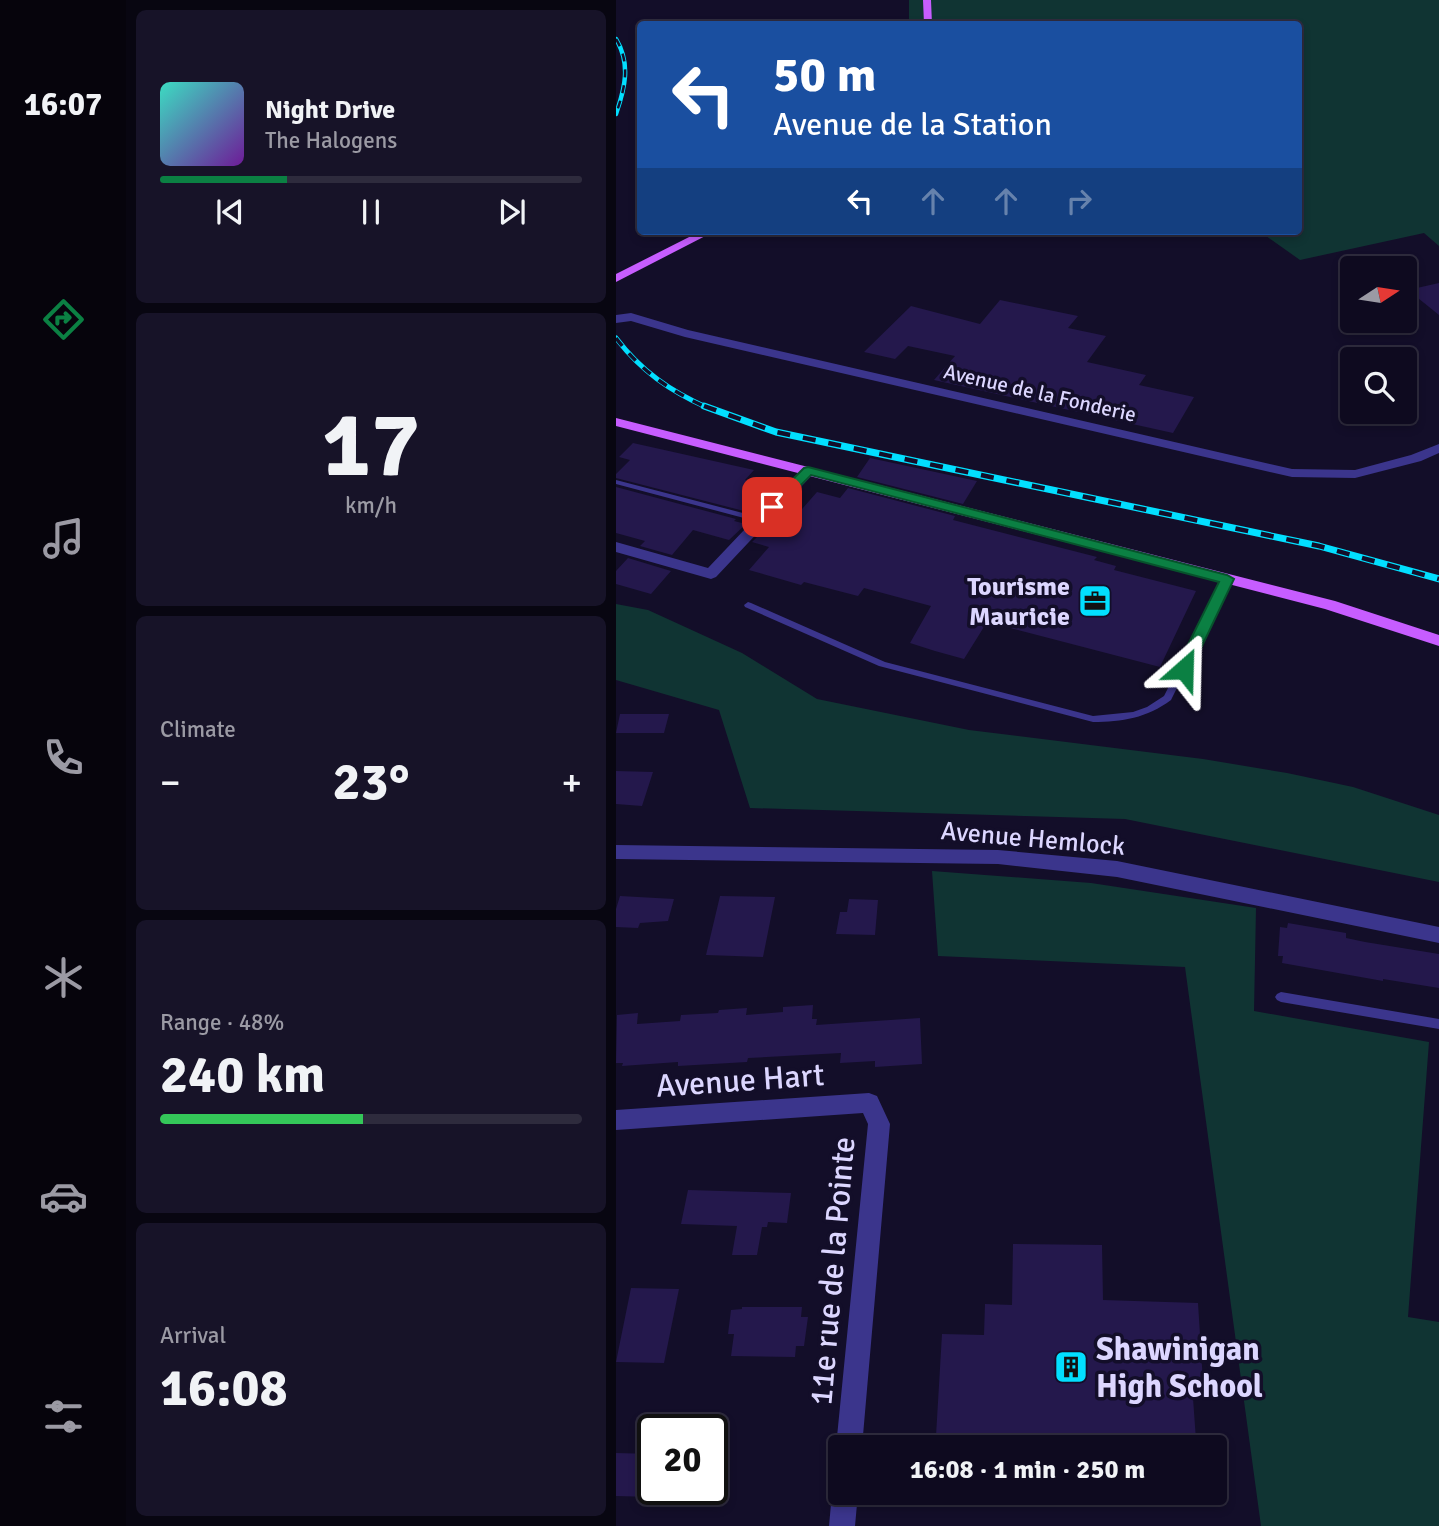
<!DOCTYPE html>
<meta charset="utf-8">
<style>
body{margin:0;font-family:Signika,sans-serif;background:#171328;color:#f1f3f6;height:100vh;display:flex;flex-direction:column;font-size:26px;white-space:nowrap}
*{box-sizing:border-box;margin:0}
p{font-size:23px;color:#9b9aa4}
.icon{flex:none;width:38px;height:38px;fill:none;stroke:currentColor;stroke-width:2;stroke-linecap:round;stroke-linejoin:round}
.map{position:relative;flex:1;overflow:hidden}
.side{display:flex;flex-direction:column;gap:10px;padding:10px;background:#080611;width:490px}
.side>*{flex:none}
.top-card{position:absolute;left:21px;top:21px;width:665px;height:214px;border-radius:7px;box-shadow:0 4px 10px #0003,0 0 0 2px #2e2b3d;background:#1a4fa0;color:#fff;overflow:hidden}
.needle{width:46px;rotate:78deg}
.tools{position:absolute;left:724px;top:256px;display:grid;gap:14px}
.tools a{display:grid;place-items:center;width:77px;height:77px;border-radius:7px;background:#0e0a1f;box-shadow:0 4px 10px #0003,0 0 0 2px #2e2b3d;font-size:35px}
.speed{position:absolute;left:21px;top:1414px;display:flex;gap:14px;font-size:35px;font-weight:700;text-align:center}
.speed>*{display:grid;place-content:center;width:91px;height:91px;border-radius:50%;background:#0e0a1f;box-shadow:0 4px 10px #0003,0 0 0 2px #2e2b3d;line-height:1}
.speed .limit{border:4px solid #111;border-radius:10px;background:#fff;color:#111}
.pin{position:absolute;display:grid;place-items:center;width:60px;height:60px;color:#fff;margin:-30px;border-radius:14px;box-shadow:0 4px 10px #0006}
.me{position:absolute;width:77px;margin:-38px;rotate:25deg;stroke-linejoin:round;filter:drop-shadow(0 0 5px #0008)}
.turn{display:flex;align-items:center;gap:24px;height:147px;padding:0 21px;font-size:32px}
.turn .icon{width:91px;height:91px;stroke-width:2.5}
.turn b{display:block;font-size:49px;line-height:60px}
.lanes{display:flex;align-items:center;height:66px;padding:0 21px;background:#0003;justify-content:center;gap:35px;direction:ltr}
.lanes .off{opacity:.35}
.big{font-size:52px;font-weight:700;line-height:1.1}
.side .tile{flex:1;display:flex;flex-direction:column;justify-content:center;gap:10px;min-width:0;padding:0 24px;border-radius:10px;background:#171328}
.side .dial{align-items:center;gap:0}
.dial b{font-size:91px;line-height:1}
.song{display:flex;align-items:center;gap:21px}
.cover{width:84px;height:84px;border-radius:10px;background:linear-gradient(135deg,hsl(170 70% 55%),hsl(280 70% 35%))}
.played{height:7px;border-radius:4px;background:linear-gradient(90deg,#0b8043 30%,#2e2b3d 30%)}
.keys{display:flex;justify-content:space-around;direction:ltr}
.heat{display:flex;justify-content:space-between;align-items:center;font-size:38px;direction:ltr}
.charge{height:10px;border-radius:5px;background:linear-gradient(90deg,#34c759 48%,#2e2b3d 0)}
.trip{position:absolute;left:212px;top:1435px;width:399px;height:70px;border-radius:7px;background:#0e0a1f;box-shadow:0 4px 10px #0003,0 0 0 2px #2e2b3d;font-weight:700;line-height:70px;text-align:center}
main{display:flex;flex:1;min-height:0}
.menu{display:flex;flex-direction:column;width:126px;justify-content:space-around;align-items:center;background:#06040c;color:#9b9aa4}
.menu .icon{width:49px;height:49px}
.menu .current{color:#0b8043}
.menu b{font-size:32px;color:#f1f3f6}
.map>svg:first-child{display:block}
.green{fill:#103433}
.building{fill:#24184c}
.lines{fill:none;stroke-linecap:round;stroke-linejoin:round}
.lane{fill:#3b358c;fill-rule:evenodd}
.street{fill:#3b358c;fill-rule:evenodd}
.primary{fill:#c75dff;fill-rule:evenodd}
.rail-far2-casing{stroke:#02dfff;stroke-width:4.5}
.rail-far1-casing{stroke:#02dfff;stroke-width:5}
.rail-casing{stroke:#02dfff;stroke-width:7}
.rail-far2{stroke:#130e29;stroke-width:2.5;stroke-dasharray:8;stroke-linecap:butt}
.rail-far1{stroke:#130e29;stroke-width:3.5;stroke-dasharray:10;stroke-linecap:butt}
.rail{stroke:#130e29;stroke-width:4.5;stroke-dasharray:13;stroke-linecap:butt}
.route{fill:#0b8043;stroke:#07532c;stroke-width:2}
.labels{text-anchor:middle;stroke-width:7;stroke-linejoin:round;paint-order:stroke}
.far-street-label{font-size:21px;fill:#dcd6ff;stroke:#130e29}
.poi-label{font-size:26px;font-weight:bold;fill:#dcd6ff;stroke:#130e29;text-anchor:end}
.street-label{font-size:26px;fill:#dcd6ff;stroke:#130e29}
.near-street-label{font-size:32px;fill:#dcd6ff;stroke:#130e29}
.near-poi-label{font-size:32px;font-weight:bold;fill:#dcd6ff;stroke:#130e29;text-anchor:start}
</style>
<main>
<nav class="menu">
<b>16:07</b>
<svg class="icon current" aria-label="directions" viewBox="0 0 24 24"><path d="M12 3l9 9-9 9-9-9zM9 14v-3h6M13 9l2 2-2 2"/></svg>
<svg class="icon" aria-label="music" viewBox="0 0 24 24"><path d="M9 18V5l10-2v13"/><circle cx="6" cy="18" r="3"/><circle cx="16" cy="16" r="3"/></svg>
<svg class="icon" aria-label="phone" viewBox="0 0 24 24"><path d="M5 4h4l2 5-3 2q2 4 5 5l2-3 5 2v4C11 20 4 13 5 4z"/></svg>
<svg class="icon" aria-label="climate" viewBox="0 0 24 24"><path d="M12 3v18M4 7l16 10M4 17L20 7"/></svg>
<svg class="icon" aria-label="car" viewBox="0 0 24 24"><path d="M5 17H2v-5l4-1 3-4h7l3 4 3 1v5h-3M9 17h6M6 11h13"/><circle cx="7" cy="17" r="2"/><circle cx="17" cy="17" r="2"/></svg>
<svg class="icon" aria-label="filters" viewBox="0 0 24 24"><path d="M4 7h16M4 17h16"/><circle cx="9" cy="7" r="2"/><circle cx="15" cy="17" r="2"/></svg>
</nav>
<section class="side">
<div class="tile">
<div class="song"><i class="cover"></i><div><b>Night Drive</b><p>The Halogens</p></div></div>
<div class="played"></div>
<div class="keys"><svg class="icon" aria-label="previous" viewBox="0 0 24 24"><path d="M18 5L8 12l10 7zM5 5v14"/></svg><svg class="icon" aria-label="pause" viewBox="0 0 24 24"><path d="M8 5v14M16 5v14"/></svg><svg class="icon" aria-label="next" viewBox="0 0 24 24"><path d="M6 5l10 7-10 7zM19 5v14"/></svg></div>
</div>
<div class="tile dial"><b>17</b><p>km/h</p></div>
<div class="tile"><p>Climate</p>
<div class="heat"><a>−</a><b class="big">23°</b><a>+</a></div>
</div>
<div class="tile"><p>Range · 48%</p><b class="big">240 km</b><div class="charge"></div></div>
<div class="tile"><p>Arrival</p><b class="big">16:08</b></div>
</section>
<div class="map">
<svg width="823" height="1526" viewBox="0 0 823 1526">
<rect width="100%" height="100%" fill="#130e29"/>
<path class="green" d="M293,0H823V246L808,233L684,260L643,231H682V24H293Z
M0,604L32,610L126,653L201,699L353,730L587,759L671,773L737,787L823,815V882L509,819L134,808L103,710L0,680Z
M316,871L475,883L640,908L638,1011L813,1042L792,1317L823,1322V1526H645L569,967L322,956Z"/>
<path class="building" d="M823,283V315L792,290Z
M384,300L462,316L452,328L490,336L471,362L530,375L523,385L578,397L557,433L318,380L339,356L292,346L279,359L248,352L295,306L364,324Z
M17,443L138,470L129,480L150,485L128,511L0,478V474L14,460L3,457Z
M254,458L361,481L347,504L241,477Z
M0,487L120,519L118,521L130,524L113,540L77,530L56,555L24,546L29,541L0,533Z
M232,488L339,516L337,520L481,557L478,560L500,566L498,570L580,591L544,667L371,622L348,659L319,651L294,643L315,606L248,588L242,596L188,582L185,585L133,570L153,547L136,542L149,529L165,533L201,492L224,498Z
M12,558L45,568L55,571L35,594L0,584V571Z
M4,714H53L48,733H0Z
M0,771L37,772L26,806L0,804Z
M4,896L58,899L52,921L24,923L22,928L0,927V909Z
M104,896L159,897L147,957L90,955Z
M233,899L262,900L259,935L220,934L224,912H231Z
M672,923L730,933V938L749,942L823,954V988L767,979V981L666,963L667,956H662L664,927L671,928Z
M197,1005L196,1019H201L200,1025L304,1018L306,1064L259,1067V1061L224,1063L225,1053L132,1058L131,1062L62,1066V1062L6,1066L7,1063H0L1,1015L22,1013L21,1024L64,1021L65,1015L102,1013L103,1010L131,1008L130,1015L167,1012V1007Z
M72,1190L175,1193L171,1223L152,1222L151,1227H146L141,1255H116L121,1226L65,1224Z
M397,1244L486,1245L487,1300L582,1303L588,1398H577L580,1440L320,1436L326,1334L368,1335L369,1304L396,1305Z
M15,1288L63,1289L48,1363L0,1362Z
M126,1307H186L185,1317H192L188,1346H180L179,1357L115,1356L118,1334H112L115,1310L126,1309Z
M0,1453L37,1454V1497L0,1496Z"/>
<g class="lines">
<path class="lane" d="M0,480L146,518L147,520L143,522L0,484Z
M611,576L615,579L555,700C531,718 506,722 477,722L263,666L129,607L128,605L132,602L135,603L269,662L477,716L517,712L531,707L548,696L607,579Z
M665,992L823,1019V1029L665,1002L661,1000L659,997L661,994Z"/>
<path class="street" d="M15,313L72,330L676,469L739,470L795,455L823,444V453L805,461L739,478L676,477L69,337L15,321L0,323V315Z
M192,467L197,468V474L100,577L95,579L0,552V542L92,568L187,468Z
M0,845L382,850L501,861L823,927V943L501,877L382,864L0,859Z
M253,1093L261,1096L274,1124L246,1447H224V1456L220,1447L252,1124L247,1113L0,1130V1110Z
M224,1482V1493H242L239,1526H213L216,1493L220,1484Z"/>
<path class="primary" d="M307,0H315L316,24H308Z
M85,231H99L0,282V274Z
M0,418L719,601L823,635V646L709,609L0,426Z"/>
<defs>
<path id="rail-far2" d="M0,39C15,64 9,88 0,114"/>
<path id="rail-far1" d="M0,338C25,371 54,391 92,408"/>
<path id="rail" d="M88,406L160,432L703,546L823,579"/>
</defs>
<use href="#rail-far2" class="rail-far2-casing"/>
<use href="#rail-far1" class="rail-far1-casing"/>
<use href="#rail" class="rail-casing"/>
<use href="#rail-far2" class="rail-far2"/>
<use href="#rail-far1" class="rail-far1"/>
<use href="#rail" class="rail"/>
</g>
<path class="route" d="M192,467L611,575L618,579L575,669L568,674L560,669L603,582L195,475L161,509H152V504L188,468Z"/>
<defs>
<symbol id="office-square" viewBox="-11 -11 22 22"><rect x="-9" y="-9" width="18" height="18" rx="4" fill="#02dfff" stroke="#130e29"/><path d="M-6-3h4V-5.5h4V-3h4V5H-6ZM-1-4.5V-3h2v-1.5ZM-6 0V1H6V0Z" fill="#111"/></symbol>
<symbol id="building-square" viewBox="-11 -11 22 22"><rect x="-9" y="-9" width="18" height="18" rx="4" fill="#02dfff" stroke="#130e29"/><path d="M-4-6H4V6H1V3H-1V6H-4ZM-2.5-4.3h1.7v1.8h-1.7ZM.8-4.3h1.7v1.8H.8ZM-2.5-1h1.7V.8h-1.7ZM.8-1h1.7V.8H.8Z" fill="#111"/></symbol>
</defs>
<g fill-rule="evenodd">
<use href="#office-square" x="460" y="582" width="38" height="38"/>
<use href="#building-square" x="436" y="1348" width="38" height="38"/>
</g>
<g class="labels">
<g class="far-street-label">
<text transform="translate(424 393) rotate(13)" y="7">Avenue de la Fonderie</text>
</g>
<g class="poi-label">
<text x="454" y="595">Tourisme<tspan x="454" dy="30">Mauricie</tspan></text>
</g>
<g class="street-label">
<text transform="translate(417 838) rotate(5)" y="9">Avenue Hemlock</text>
</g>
<g class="near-street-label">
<text transform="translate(124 1080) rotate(-4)" y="11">Avenue Hart</text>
<text transform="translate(216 1271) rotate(-85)" y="11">11e rue de la Pointe</text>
</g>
<g class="near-poi-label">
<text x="480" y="1360">Shawinigan<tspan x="480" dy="37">High School</tspan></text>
</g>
</g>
</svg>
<div class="tools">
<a><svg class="needle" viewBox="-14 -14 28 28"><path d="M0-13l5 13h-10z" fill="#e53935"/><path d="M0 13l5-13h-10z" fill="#9b9aa4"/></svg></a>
<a><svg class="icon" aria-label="search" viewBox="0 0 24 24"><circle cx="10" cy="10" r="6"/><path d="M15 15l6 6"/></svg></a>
</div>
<div class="speed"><div class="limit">20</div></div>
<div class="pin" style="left:156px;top:507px;background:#d93025"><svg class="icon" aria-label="arrive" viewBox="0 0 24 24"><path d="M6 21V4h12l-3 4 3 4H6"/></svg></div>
<svg class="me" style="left:568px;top:669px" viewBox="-20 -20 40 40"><path d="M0-17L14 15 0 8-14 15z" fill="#0b8043" stroke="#fff" stroke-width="4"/></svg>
<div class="trip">16:08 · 1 min · 250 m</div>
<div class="top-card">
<div class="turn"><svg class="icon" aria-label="left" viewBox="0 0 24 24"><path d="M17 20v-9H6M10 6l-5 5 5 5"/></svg><div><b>50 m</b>Avenue de la Station</div></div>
<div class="lanes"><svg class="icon" aria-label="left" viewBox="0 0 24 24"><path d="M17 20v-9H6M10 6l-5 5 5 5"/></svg><svg class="icon off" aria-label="ahead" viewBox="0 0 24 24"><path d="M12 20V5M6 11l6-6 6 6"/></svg><svg class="icon off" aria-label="ahead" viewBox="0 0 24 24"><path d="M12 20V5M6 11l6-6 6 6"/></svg><svg class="icon off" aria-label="right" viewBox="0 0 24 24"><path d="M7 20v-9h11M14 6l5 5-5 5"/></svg></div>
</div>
</div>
</main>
